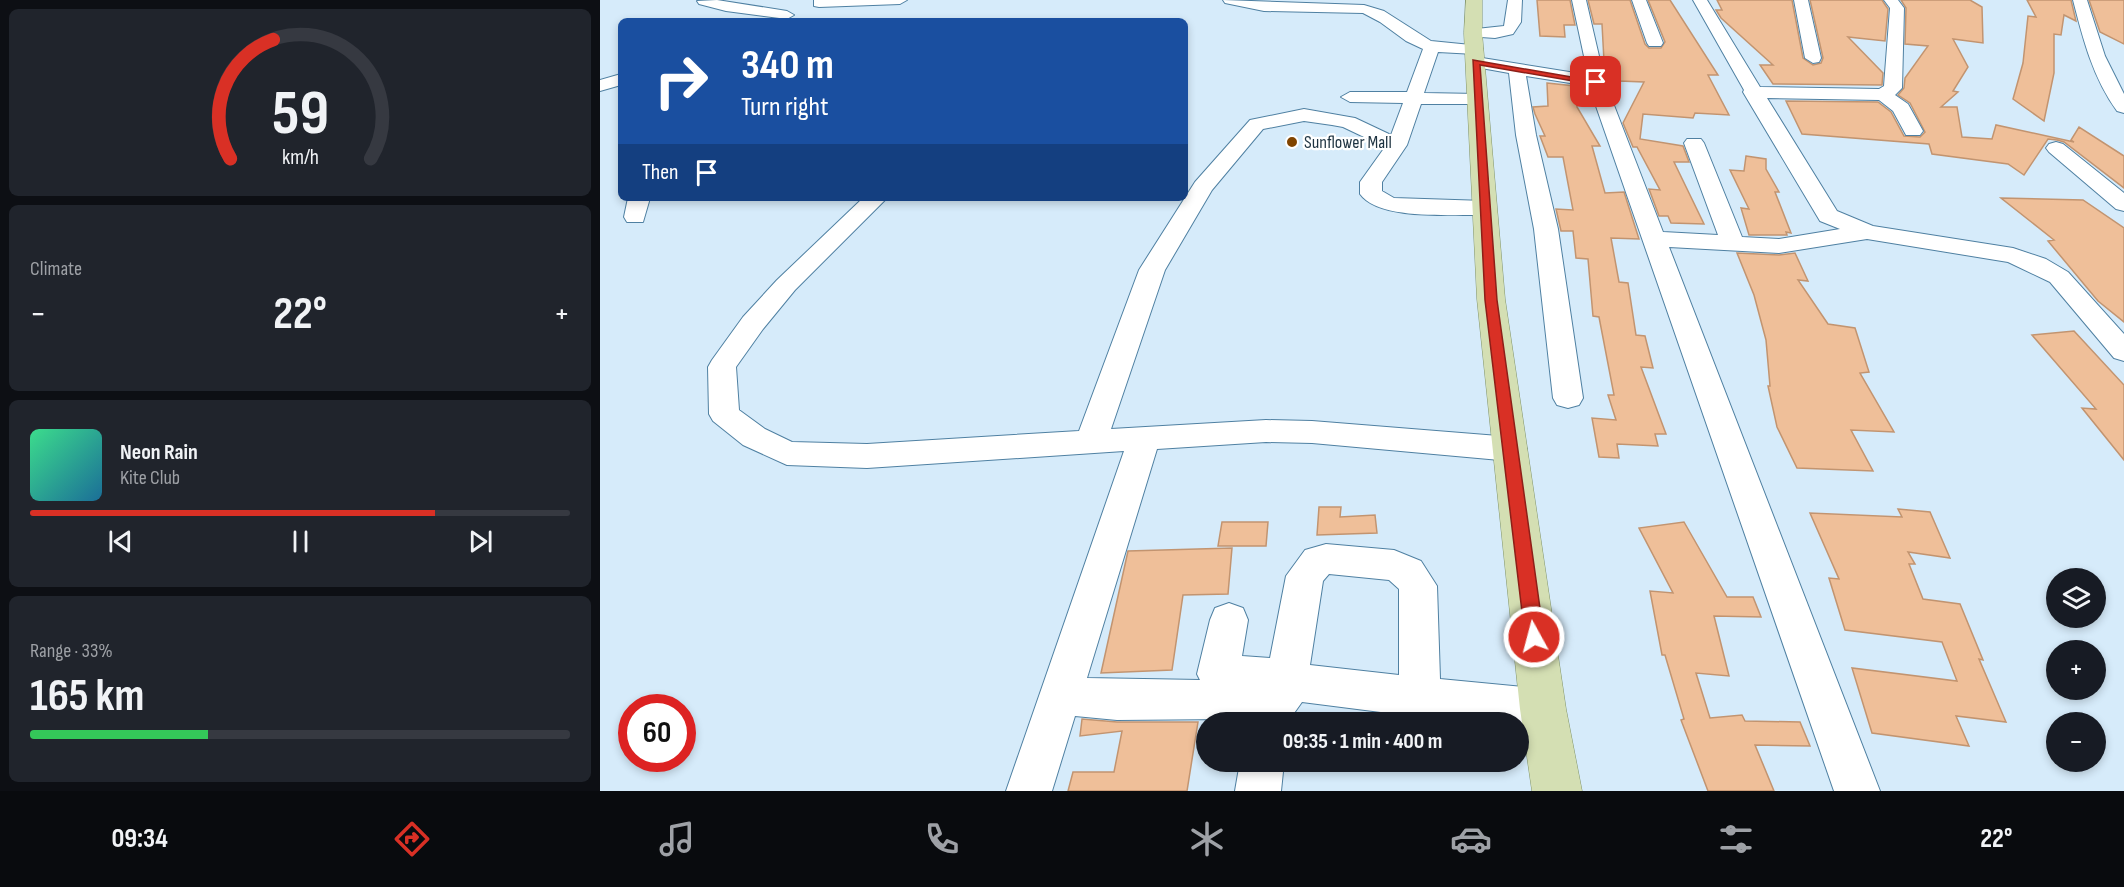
<!DOCTYPE html>
<meta charset="utf-8">
<style>
body{margin:0;font-family:"Sofia Sans Condensed",sans-serif;background:#20242c;color:#f1f3f6;height:100vh;display:flex;flex-direction:column;font-size:22px;white-space:nowrap}
*{box-sizing:border-box;margin:0}
p{font-size:20px;color:#9ea1a6}
.icon{flex:none;width:33px;height:33px;fill:none;stroke:currentColor;stroke-width:2;stroke-linecap:round;stroke-linejoin:round}
.map{position:relative;flex:1;overflow:hidden}
.details{display:flex;flex-direction:column;gap:9px;padding:9px;background:#0d0f14;width:600px}
.details>*{flex:none}
.guide{position:absolute;left:18px;top:18px;width:570px;height:183px;border-radius:9px;box-shadow:0 3px 9px #0003;background:#1a4fa0;color:#fff;overflow:hidden}
.buttons{position:absolute;left:1446px;top:568px;display:grid;gap:12px}
.buttons a{display:grid;place-items:center;width:60px;height:60px;border-radius:50%;background:#171b24;box-shadow:0 3px 9px #0003;font-size:30px}
.speed{position:absolute;left:18px;top:694px;display:flex;gap:12px;font-size:30px;font-weight:700;text-align:center}
.speed>*{display:grid;place-content:center;width:78px;height:78px;border-radius:50%;background:#171b24;box-shadow:0 3px 9px #0003;line-height:1}
.speed .limit{border:9px solid #d22;background:#fff;color:#111}
.pin{position:absolute;display:grid;place-items:center;width:51px;height:51px;color:#fff;margin:-26px;border-radius:12px;box-shadow:0 3px 9px #0006}
.me{position:absolute;width:66px;margin:-33px;rotate:353deg;stroke-linejoin:round;filter:drop-shadow(0 0 4px #0008)}
.turn{display:flex;align-items:center;gap:21px;height:126px;padding:0 24px;font-size:27px}
.turn .icon{width:78px;height:78px;stroke-width:2.5}
.turn b{display:block;font-size:42px;line-height:51px}
.then{display:flex;align-items:center;height:57px;padding:0 24px;background:#0003;gap:12px;font-size:22px}
.big{font-size:45px;font-weight:700;line-height:1.1}
.details .widget{flex:1;display:flex;flex-direction:column;justify-content:center;gap:9px;min-width:0;padding:0 21px;border-radius:9px;background:#20242c}
.details .dial{align-items:center;gap:0}
.dial svg{height:156px;overflow:visible;fill:none;stroke:#363941;stroke-width:7;stroke-linecap:round;text-anchor:middle}
.dial text{fill:#f1f3f6;stroke:none}
.song{display:flex;align-items:center;gap:18px}
.cover{width:72px;height:72px;border-radius:9px;background:linear-gradient(135deg,hsl(150 70% 55%),hsl(200 70% 35%))}
.played{height:6px;border-radius:3px;background:linear-gradient(90deg,#d93025 75%,#363941 75%)}
.keys{display:flex;justify-content:space-around;direction:ltr}
.heat{display:flex;justify-content:space-between;align-items:center;font-size:33px;direction:ltr}
.charge{height:9px;border-radius:4px;background:linear-gradient(90deg,#34c759 33%,#363941 0)}
.trip{position:absolute;left:596px;top:712px;width:333px;height:60px;border-radius:30px;background:#171b24;box-shadow:0 3px 9px #0003;font-weight:700;line-height:60px;text-align:center}
.menu{display:flex;height:96px;justify-content:space-around;align-items:center;background:#090b0e;color:#9ea1a6}
.menu .icon{width:42px;height:42px}
.menu .selected{color:#d93025}
.menu b{font-size:27px;color:#f1f3f6}
main{display:flex;flex:1;min-height:0}
.map>svg:first-child{display:block}
.building{fill:#efbf99;stroke:#c29470;stroke-width:1.5}
.lines{fill:none;stroke-linecap:round;stroke-linejoin:round}
.minor-casing{stroke:#4f80a2;stroke-width:2}
.major-casing{stroke:#81946a;stroke-width:1}
.minor{fill:#fff;fill-rule:evenodd}
.major{fill:#d4dfb3;fill-rule:evenodd}
.route{fill:#d93025;stroke:#8d1f18;stroke-width:1.5}
.poi-dot{fill:#804400;stroke:#fff;stroke-width:2}
.labels{text-anchor:middle;stroke-width:4.5;stroke-linejoin:round;paint-order:stroke}
.far-poi-label{font-size:18px;fill:#1d3240;stroke:#fff;text-anchor:start}
</style>
<main>
<section class="details">
<div class="widget dial"><svg viewBox="0 0 100 80">
<path d="M14 69A42 42 0 1 1 86 69"/>
<path d="M14 69A42 42 0 0 1 36 8" stroke="#d93025"/>
<text x="50" y="56" font-size="32" font-weight="700">59</text>
<text x="50" y="72" font-size="11">km/h</text>
</svg></div>
<div class="widget"><p>Climate</p>
<div class="heat"><a>−</a><b class="big">22°</b><a>+</a></div>
</div>
<div class="widget">
<div class="song"><i class="cover"></i><div><b>Neon Rain</b><p>Kite Club</p></div></div>
<div class="played"></div>
<div class="keys"><svg class="icon" aria-label="previous" viewBox="0 0 24 24"><path d="M18 5L8 12l10 7zM5 5v14"/></svg><svg class="icon" aria-label="pause" viewBox="0 0 24 24"><path d="M8 5v14M16 5v14"/></svg><svg class="icon" aria-label="next" viewBox="0 0 24 24"><path d="M6 5l10 7-10 7zM19 5v14"/></svg></div>
</div>
<div class="widget"><p>Range · 33%</p><b class="big">165 km</b><div class="charge"></div></div>
</section>
<div class="map">
<svg width="1524" height="791" viewBox="0 0 1524 791">
<rect width="100%" height="100%" fill="#d6ebfa"/>
<path class="building" d="M937,0H970L975,25H964L965,37L940,36Z
M988,0H1030L1045,44L1049,48H1061L1065,42L1048,0H1070L1118,75H1108L1129,115L1095,113L1093,118L1043,114L1040,139L1083,146L1089,162H1074L1104,224L1071,223L1068,216H1059L1049,189L1060,190L1037,147H1033L1023,123L1044,82L1019,81L1013,61H1004L1002,24H994Z
M1117,0H1192L1203,58L1213,65L1221,63L1223,58L1210,0H1282L1288,9L1285,41L1248,37L1283,73L1282,85L1173,84L1160,65H1173L1121,18L1116,10H1122Z
M1301,0H1370L1382,7L1383,43L1353,39L1368,67L1353,91L1358,92L1341,107H1357L1362,137L1392,139L1396,125L1474,142L1471,140L1479,127L1524,156V188L1464,142L1457,140L1448,139L1424,175L1408,164L1332,154L1329,144L1202,134L1186,101L1278,102L1291,112L1304,136L1320,137L1325,132L1310,103L1298,95L1304,88L1305,78L1328,46L1305,44L1306,8Z
M1427,0H1471L1476,21L1464,15L1461,35L1454,34V73L1444,121L1413,99L1423,63L1428,16L1436,17Z
M1489,0H1524V44L1500,32Z
M947,83L975,86L977,107L1000,146H992L1005,193L1024,192L1039,239L1011,238L1019,282L1028,283L1036,335L1045,336L1053,368L1041,367L1066,434H1055L1058,446L1017,444L1019,458L999,457L992,418L1016,420L1008,395H1014L999,317L993,316L988,259L976,258L973,231H961L956,209L973,210L963,157H948L940,136H945L935,114L933,107L948,106Z
M1146,156L1166,159V169L1179,192H1175L1191,233L1186,232L1187,235H1149L1141,208L1149,209L1130,170L1144,171Z
M1401,198L1483,200L1524,228V322L1498,301L1448,241L1454,240Z
M1137,253L1179,255L1195,253L1208,281L1198,280L1228,324L1255,328L1269,372L1260,373L1294,432L1251,430L1273,471L1197,468L1177,427L1168,386H1170L1166,340L1154,295Z
M1474,331L1524,385V460L1482,408L1496,409L1432,335Z
M719,507H741L740,517L775,515L777,533L717,535Z
M1298,509L1330,512L1350,558L1308,552L1315,564H1309L1323,599L1360,604L1383,660L1379,659L1406,722L1356,716L1369,746L1272,733L1252,668L1357,681L1342,642L1245,630L1229,578L1239,579L1210,513L1302,517Z
M622,522H668L666,546H618Z
M1084,522L1127,597H1153L1161,617L1114,616L1129,676L1096,673L1110,718L1142,715L1145,721L1200,722L1210,746L1155,745L1174,791H1108L1081,720L1084,719L1065,655H1062L1050,591L1073,593L1039,528Z
M632,548L628,594L583,595L572,670L501,673L528,551Z
M482,719L517,722H598L587,791H468L473,772H514L522,731L480,736Z"/>
<g class="lines">
<defs>
<path id="minor" d="M117,0L187,11L194,15L187,19L126,11L99,4L97,1Z
M214,0H307L300,4L219,7L214,6Z
M623,0L764,5L784,11L831,41L881,46L883,49L881,52L875,54L838,52L824,93L878,94L887,99L878,104H821L807,145L782,182V191L794,198L885,201L893,203L896,208L893,213L885,215C854,214 779,221 760,194V182L785,147L743,127L732,125L704,121L663,129L612,190L565,270L511,429L666,420L712,421L911,437L922,441L927,449L922,457L911,461L712,443L666,442L557,449L487,678L600,680L597,674L610,620L615,608L629,603L643,608L648,620L642,656L670,658L686,576L705,550L726,544L794,550L821,561L837,586L840,679L943,689L958,695L964,709L958,723L943,729L918,726V723L820,717L702,702L687,723H631L626,719L517,720L475,716L452,791H406L524,451L267,468L187,465L143,445L113,421L109,414L108,367L112,360L143,317L177,280L263,198H287L195,290L163,329L136,367L139,410L165,429L192,442L267,444L479,431L539,270L595,182L650,120L704,109L755,118L791,135L803,103L750,102L741,97L750,92H807L823,49L806,41L780,22L763,13L664,11L625,3ZM729,574L789,580L799,589V675L710,665L723,581Z
M908,0H922L921,22L913,34L895,38L867,36L865,33L867,30L904,26Z
M972,0H986L1005,82L1063,232L1118,235L1084,143L1087,139H1101L1104,143L1142,237L1179,239L1240,229L1220,221L1217,216L1143,92L1144,90L1093,0H1107L1160,87L1279,89L1284,86L1290,8L1284,0H1298L1304,8L1302,88L1295,95L1308,104L1323,131L1320,135H1306L1293,111L1279,100L1167,98L1237,211L1273,226L1413,248L1446,259L1468,272L1524,334V361L1514,358L1450,282L1408,262L1267,239L1179,253L1069,247L1280,791H1234L989,86L926,76L936,135L958,229L983,398L979,405L968,408L957,405L953,398L934,229L916,135L909,73L870,66L868,62L876,57L988,75Z
M1032,0H1046L1063,43L1061,46H1049L1047,43Z
M1194,0H1208L1221,58L1219,62L1213,63L1205,58Z
M1473,0H1487L1505,56L1524,94V113L1517,111C1493,78 1483,39 1473,0Z
M21,74V85L0,91V80Z
M1456,142L1463,144L1524,193V211L1516,209L1449,152L1446,148L1449,144Z
M28,198H50L43,222H27L24,217Z
M640,762H684L681,791H635Z"/>
<path id="major" d="M866,0H882V33L905,299L966,709L982,791H932L920,709L877,299L864,33Z"/>
</defs>
<use href="#minor" class="minor-casing"/>
<use href="#major" class="major-casing"/>
<use href="#minor" class="minor"/>
<use href="#major" class="major"/>
</g>
<path class="route" d="M873,60L1000,82L996,85L880,65L897,300L944,637L941,643L934,645L928,643L925,637L885,300Z"/>
<circle class="poi-dot" cx="692" cy="142" r="6"/>
<g class="labels">
<g class="far-poi-label">
<text x="704" y="148">Sunflower Mall</text>
</g>
</g>
</svg>
<div class="buttons">
<a><svg class="icon" aria-label="layers" viewBox="0 0 24 24"><path d="M12 4l9 5-9 5-9-5zM3 14l9 5 9-5"/></svg></a>
<a>+</a>
<a>−</a>
</div>
<div class="speed"><div class="limit">60</div></div>
<div class="pin" style="left:996px;top:82px;background:#d93025"><svg class="icon" aria-label="arrive" viewBox="0 0 24 24"><path d="M6 21V4h12l-3 4 3 4H6"/></svg></div>
<svg class="me" style="left:934px;top:637px" viewBox="-20 -20 40 40"><circle r="17" fill="#d93025" stroke="#fff" stroke-width="3"/><path d="M0-11L8 9 0 5-8 9z" fill="#fff"/></svg>
<div class="trip">09:35 · 1 min · 400 m</div>
<div class="guide">
<div class="turn"><svg class="icon" aria-label="right" viewBox="0 0 24 24"><path d="M7 20v-9h11M14 6l5 5-5 5"/></svg><div><b>340 m</b>Turn right</div></div>
<div class="then">Then<svg class="icon" aria-label="arrive" viewBox="0 0 24 24"><path d="M6 21V4h12l-3 4 3 4H6"/></svg></div>
</div>
</div>
</main>
<nav class="menu">
<b>09:34</b>
<svg class="icon selected" aria-label="directions" viewBox="0 0 24 24"><path d="M12 3l9 9-9 9-9-9zM9 14v-3h6M13 9l2 2-2 2"/></svg>
<svg class="icon" aria-label="music" viewBox="0 0 24 24"><path d="M9 18V5l10-2v13"/><circle cx="6" cy="18" r="3"/><circle cx="16" cy="16" r="3"/></svg>
<svg class="icon" aria-label="phone" viewBox="0 0 24 24"><path d="M5 4h4l2 5-3 2q2 4 5 5l2-3 5 2v4C11 20 4 13 5 4z"/></svg>
<svg class="icon" aria-label="climate" viewBox="0 0 24 24"><path d="M12 3v18M4 7l16 10M4 17L20 7"/></svg>
<svg class="icon" aria-label="car" viewBox="0 0 24 24"><path d="M5 17H2v-5l4-1 3-4h7l3 4 3 1v5h-3M9 17h6M6 11h13"/><circle cx="7" cy="17" r="2"/><circle cx="17" cy="17" r="2"/></svg>
<svg class="icon" aria-label="filters" viewBox="0 0 24 24"><path d="M4 7h16M4 17h16"/><circle cx="9" cy="7" r="2"/><circle cx="15" cy="17" r="2"/></svg>
<b>22°</b>
</nav>
